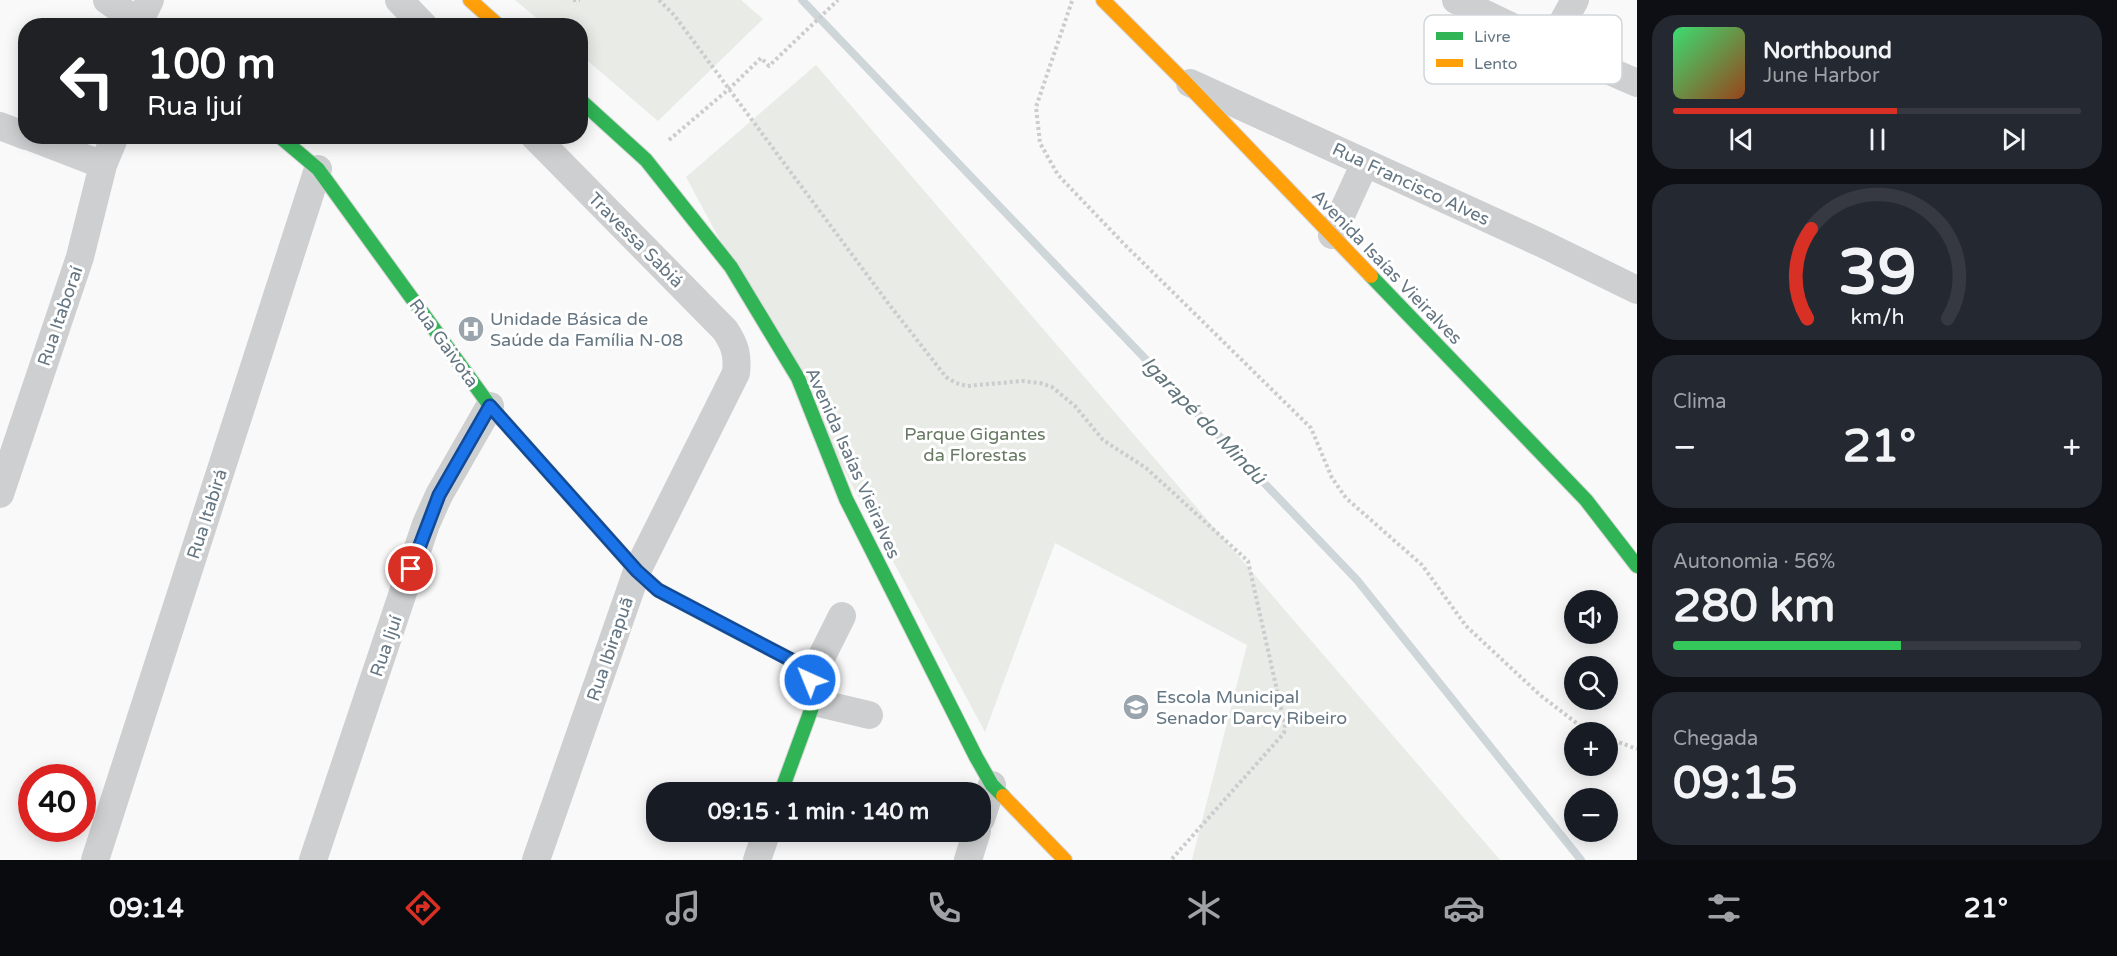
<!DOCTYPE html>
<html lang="pt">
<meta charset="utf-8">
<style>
body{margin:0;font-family:"Varela Round",sans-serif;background:#242831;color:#f1f3f6;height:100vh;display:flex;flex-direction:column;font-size:22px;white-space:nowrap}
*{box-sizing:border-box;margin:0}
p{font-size:20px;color:#9ea1a6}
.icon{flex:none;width:33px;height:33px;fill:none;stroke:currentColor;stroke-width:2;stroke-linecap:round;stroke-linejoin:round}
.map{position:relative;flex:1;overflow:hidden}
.drawer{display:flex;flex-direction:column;gap:15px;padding:15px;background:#0d0f14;width:480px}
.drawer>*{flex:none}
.top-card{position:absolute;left:18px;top:18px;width:570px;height:126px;border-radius:24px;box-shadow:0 3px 15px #0003;background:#202124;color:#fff;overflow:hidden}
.controls{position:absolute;left:1564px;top:590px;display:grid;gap:12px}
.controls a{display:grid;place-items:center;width:54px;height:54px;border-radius:50%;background:#171b24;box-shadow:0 3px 15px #0003;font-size:30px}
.speed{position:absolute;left:18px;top:764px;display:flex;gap:12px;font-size:30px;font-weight:700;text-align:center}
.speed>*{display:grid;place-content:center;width:78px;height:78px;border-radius:50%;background:#171b24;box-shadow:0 3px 15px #0003;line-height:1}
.speed .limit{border:9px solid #d22;background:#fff;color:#111}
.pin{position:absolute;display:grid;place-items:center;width:51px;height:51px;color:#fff;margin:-26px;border:3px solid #fff;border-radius:50%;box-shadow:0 2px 6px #0007}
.me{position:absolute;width:66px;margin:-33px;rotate:316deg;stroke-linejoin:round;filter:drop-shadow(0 0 4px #0008)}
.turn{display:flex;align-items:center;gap:21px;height:126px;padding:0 30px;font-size:27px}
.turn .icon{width:78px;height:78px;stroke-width:2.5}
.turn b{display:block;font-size:42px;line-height:51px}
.big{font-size:45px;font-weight:800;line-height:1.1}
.drawer .widget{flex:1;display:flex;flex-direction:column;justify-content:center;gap:9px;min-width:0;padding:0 21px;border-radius:24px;background:#242831}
.drawer .dial{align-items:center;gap:0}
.dial svg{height:156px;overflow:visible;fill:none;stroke:#363941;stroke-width:7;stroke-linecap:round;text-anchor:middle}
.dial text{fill:#f1f3f6;stroke:none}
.song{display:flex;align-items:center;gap:18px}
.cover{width:72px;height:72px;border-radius:9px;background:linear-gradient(135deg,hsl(140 70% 55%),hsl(20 70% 35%))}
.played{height:6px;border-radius:3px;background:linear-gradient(90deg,#d93025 55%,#363941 55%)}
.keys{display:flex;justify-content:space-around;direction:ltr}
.heat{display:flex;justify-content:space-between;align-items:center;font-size:33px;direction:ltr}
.charge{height:9px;border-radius:4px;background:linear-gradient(90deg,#34c759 56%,#363941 0)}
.trip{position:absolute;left:646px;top:782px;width:345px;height:60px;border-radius:24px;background:#171b24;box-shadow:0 3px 15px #0003;font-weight:800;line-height:60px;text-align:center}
.tabs{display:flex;height:96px;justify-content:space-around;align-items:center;background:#090b0e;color:#9ea1a6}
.tabs .icon{width:42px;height:42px}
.tabs .selected{color:#d93025}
.tabs b{font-size:27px;color:#f1f3f6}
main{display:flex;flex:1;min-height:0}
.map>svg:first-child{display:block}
.green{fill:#e8ebe6}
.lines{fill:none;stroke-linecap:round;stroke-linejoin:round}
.stream{stroke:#ced6d9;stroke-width:8}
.fast-casing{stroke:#d5d6d7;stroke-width:16}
.slow-casing{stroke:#d5d6d7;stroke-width:16}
.path{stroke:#cbcccd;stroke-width:4;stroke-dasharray:3 3;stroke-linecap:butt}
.street{stroke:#cecfd0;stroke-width:28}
.fast{stroke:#30b455;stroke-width:14}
.slow{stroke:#ff9f0a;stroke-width:14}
.route-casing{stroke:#114b97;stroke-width:15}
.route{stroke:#1a73e8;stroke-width:10}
.labels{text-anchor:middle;stroke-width:6;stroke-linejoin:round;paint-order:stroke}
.street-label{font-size:18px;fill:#657683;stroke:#fff}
.poi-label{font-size:18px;fill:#657683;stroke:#fff;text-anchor:start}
.park-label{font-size:18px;fill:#687a64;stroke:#fff}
.water-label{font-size:20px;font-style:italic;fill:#60757c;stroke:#fff}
.key{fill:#fff;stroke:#d1d6da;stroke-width:1.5}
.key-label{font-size:16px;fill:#657683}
</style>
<main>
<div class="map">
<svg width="1637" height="860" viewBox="0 0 1637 860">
<rect width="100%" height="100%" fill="#f9f9f9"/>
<path class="green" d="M515,0H741L763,19L658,121L581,55L580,26L545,25Z
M816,65L1500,860H1192L1247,645L1055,543L985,732L686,177Z"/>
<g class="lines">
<path class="stream" d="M802,0L1357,580L1581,860"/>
<defs>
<path id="fast" d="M580,100L646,160L731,267L798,378L846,499L976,757L992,785L1003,796
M279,136L318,169L490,406L530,451
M1371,276L1586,500L1637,566
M709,617L795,662L810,680L814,702L781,792"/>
<path id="slow" d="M470,0L499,26
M1103,0L1184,81L1371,276
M530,451L637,571L658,590L709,617
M1003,796L1065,860"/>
</defs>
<use href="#fast" class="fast-casing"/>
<use href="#slow" class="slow-casing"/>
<path class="path" d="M573,0H580
M659,0L674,15L888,303L946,377L956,383L967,386L1022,381L1040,383L1052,387L1075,406L1103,440L1146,468L1248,561L1285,726L1284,733L1171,860
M1072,1L1036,107L1040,143L1058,175L1125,245L1311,428L1332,478L1346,498L1422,565L1466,626L1540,695L1579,725L1595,732
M669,140L729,89L761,58L769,66L838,0
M1608,738L1637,749"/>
<path class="street" d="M107,0L144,26
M399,0L424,26
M1456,0L1550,45L1637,83
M139,22L150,0
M1550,45L1575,0
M1190,83L1541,243L1637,290
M0,126L26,136
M28,136L103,165
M534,136L725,330C735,345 738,355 736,373L637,571L536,860
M1332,235L1365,163
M0,494L80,257L103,165L115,136
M810,680L842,616
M814,702L869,715
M981,819L992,785
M95,860L318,169
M313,860L426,524L439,495L490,406
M757,860L767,831
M968,860L977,831"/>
<use href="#fast" class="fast"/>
<use href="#slow" class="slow"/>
</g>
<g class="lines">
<defs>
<path id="route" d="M411,569L439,495L490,406L637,571L658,590L795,662L810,680"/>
</defs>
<use href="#route" class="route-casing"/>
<use href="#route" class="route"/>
</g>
<defs>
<symbol id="hospital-disc" viewBox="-11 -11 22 22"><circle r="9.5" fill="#99a4ac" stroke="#fff"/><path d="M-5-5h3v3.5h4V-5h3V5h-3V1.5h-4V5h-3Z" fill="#fff"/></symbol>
<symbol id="school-disc" viewBox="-11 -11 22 22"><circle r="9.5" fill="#99a4ac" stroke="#fff"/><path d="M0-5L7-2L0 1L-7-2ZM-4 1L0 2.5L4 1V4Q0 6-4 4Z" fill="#fff"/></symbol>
</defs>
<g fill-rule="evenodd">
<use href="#hospital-disc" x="456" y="314" width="30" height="30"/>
<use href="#school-disc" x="1121" y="692" width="30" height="30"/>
</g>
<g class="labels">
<g class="street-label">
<text transform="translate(1411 184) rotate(25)" y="6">Rua Francisco Alves</text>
<text transform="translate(636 240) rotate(45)" y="6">Travessa Sabiá</text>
<text transform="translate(1387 267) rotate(46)" y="6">Avenida Isaías Vieiralves</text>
<text transform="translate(60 316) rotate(-71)" y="6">Rua Itaboraí</text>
<text transform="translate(444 343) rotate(54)" y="6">Rua Gaivota</text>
<text transform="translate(853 463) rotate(66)" y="6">Avenida Isaías Vieiralves</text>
<text transform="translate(207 514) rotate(-72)" y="6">Rua Itabirá</text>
<text transform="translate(386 646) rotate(-71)" y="6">Rua Ijuí</text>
<text transform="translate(610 649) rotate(-71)" y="6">Rua Ibirapuã</text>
</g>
<g class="poi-label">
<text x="490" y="325">Unidade Básica de<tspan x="490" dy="21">Saúde da Família N-08</tspan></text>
<text x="1156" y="703">Escola Municipal<tspan x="1156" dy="21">Senador Darcy Ribeiro</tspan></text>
</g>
<g class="park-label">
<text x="975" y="440">Parque Gigantes<tspan x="975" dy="21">da Florestas</tspan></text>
</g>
<g class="water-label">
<text transform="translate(1204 420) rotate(46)" y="7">Igarapé do Mindú</text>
</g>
</g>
<rect x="1424" y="15" width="198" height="69" rx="9" class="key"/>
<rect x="1436" y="32" width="27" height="8" fill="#30b455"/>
<rect x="1436" y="59" width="27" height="8" fill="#ff9f0a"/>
<g class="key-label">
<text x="1474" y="42">Livre</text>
<text x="1474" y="69">Lento</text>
</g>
</svg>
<div class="controls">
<a><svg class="icon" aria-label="sound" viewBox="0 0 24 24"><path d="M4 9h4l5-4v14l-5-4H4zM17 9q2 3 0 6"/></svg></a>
<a><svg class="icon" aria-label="search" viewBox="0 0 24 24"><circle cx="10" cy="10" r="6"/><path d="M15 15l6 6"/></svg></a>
<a>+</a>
<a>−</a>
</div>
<div class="speed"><div class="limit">40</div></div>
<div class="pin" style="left:411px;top:569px;background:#d93025"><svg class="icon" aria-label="arrive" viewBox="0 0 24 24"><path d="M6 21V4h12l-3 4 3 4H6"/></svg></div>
<svg class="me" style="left:810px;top:680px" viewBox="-20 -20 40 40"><circle r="17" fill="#1a73e8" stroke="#fff" stroke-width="3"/><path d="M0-11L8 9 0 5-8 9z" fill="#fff"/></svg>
<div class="trip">09:15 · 1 min · 140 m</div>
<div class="top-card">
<div class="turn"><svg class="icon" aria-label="left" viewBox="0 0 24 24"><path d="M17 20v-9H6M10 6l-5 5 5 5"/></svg><div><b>100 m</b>Rua Ijuí</div></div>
</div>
</div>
<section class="drawer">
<div class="widget">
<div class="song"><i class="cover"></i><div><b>Northbound</b><p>June Harbor</p></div></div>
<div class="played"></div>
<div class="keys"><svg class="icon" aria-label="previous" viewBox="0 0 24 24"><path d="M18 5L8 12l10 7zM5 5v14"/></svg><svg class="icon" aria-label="pause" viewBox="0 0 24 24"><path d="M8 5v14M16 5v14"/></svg><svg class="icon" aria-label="next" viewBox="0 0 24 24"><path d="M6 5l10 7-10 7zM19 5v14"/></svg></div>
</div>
<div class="widget dial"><svg viewBox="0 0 100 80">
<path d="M14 69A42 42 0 1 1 86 69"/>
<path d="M14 69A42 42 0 0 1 16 23" stroke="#d93025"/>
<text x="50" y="56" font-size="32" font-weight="700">39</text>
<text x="50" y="72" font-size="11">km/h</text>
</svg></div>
<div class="widget"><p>Clima</p>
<div class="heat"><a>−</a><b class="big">21°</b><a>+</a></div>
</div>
<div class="widget"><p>Autonomia · 56%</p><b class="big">280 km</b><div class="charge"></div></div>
<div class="widget"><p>Chegada</p><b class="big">09:15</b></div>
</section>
</main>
<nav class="tabs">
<b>09:14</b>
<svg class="icon selected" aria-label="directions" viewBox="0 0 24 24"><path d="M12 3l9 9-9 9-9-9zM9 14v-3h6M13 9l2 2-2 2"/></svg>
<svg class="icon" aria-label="music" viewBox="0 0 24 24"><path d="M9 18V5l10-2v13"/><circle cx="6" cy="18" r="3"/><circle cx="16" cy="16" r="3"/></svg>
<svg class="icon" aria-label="phone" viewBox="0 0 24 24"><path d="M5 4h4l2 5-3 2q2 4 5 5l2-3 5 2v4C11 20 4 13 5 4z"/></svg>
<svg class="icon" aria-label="climate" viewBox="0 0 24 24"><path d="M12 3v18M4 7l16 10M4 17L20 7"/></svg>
<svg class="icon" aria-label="car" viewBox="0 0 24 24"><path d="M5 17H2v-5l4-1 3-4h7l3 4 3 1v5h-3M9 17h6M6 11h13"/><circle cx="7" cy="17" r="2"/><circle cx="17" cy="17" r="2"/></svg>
<svg class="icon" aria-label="filters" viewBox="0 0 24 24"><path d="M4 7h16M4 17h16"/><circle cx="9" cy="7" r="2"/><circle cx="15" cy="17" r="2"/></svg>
<b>21°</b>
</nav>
